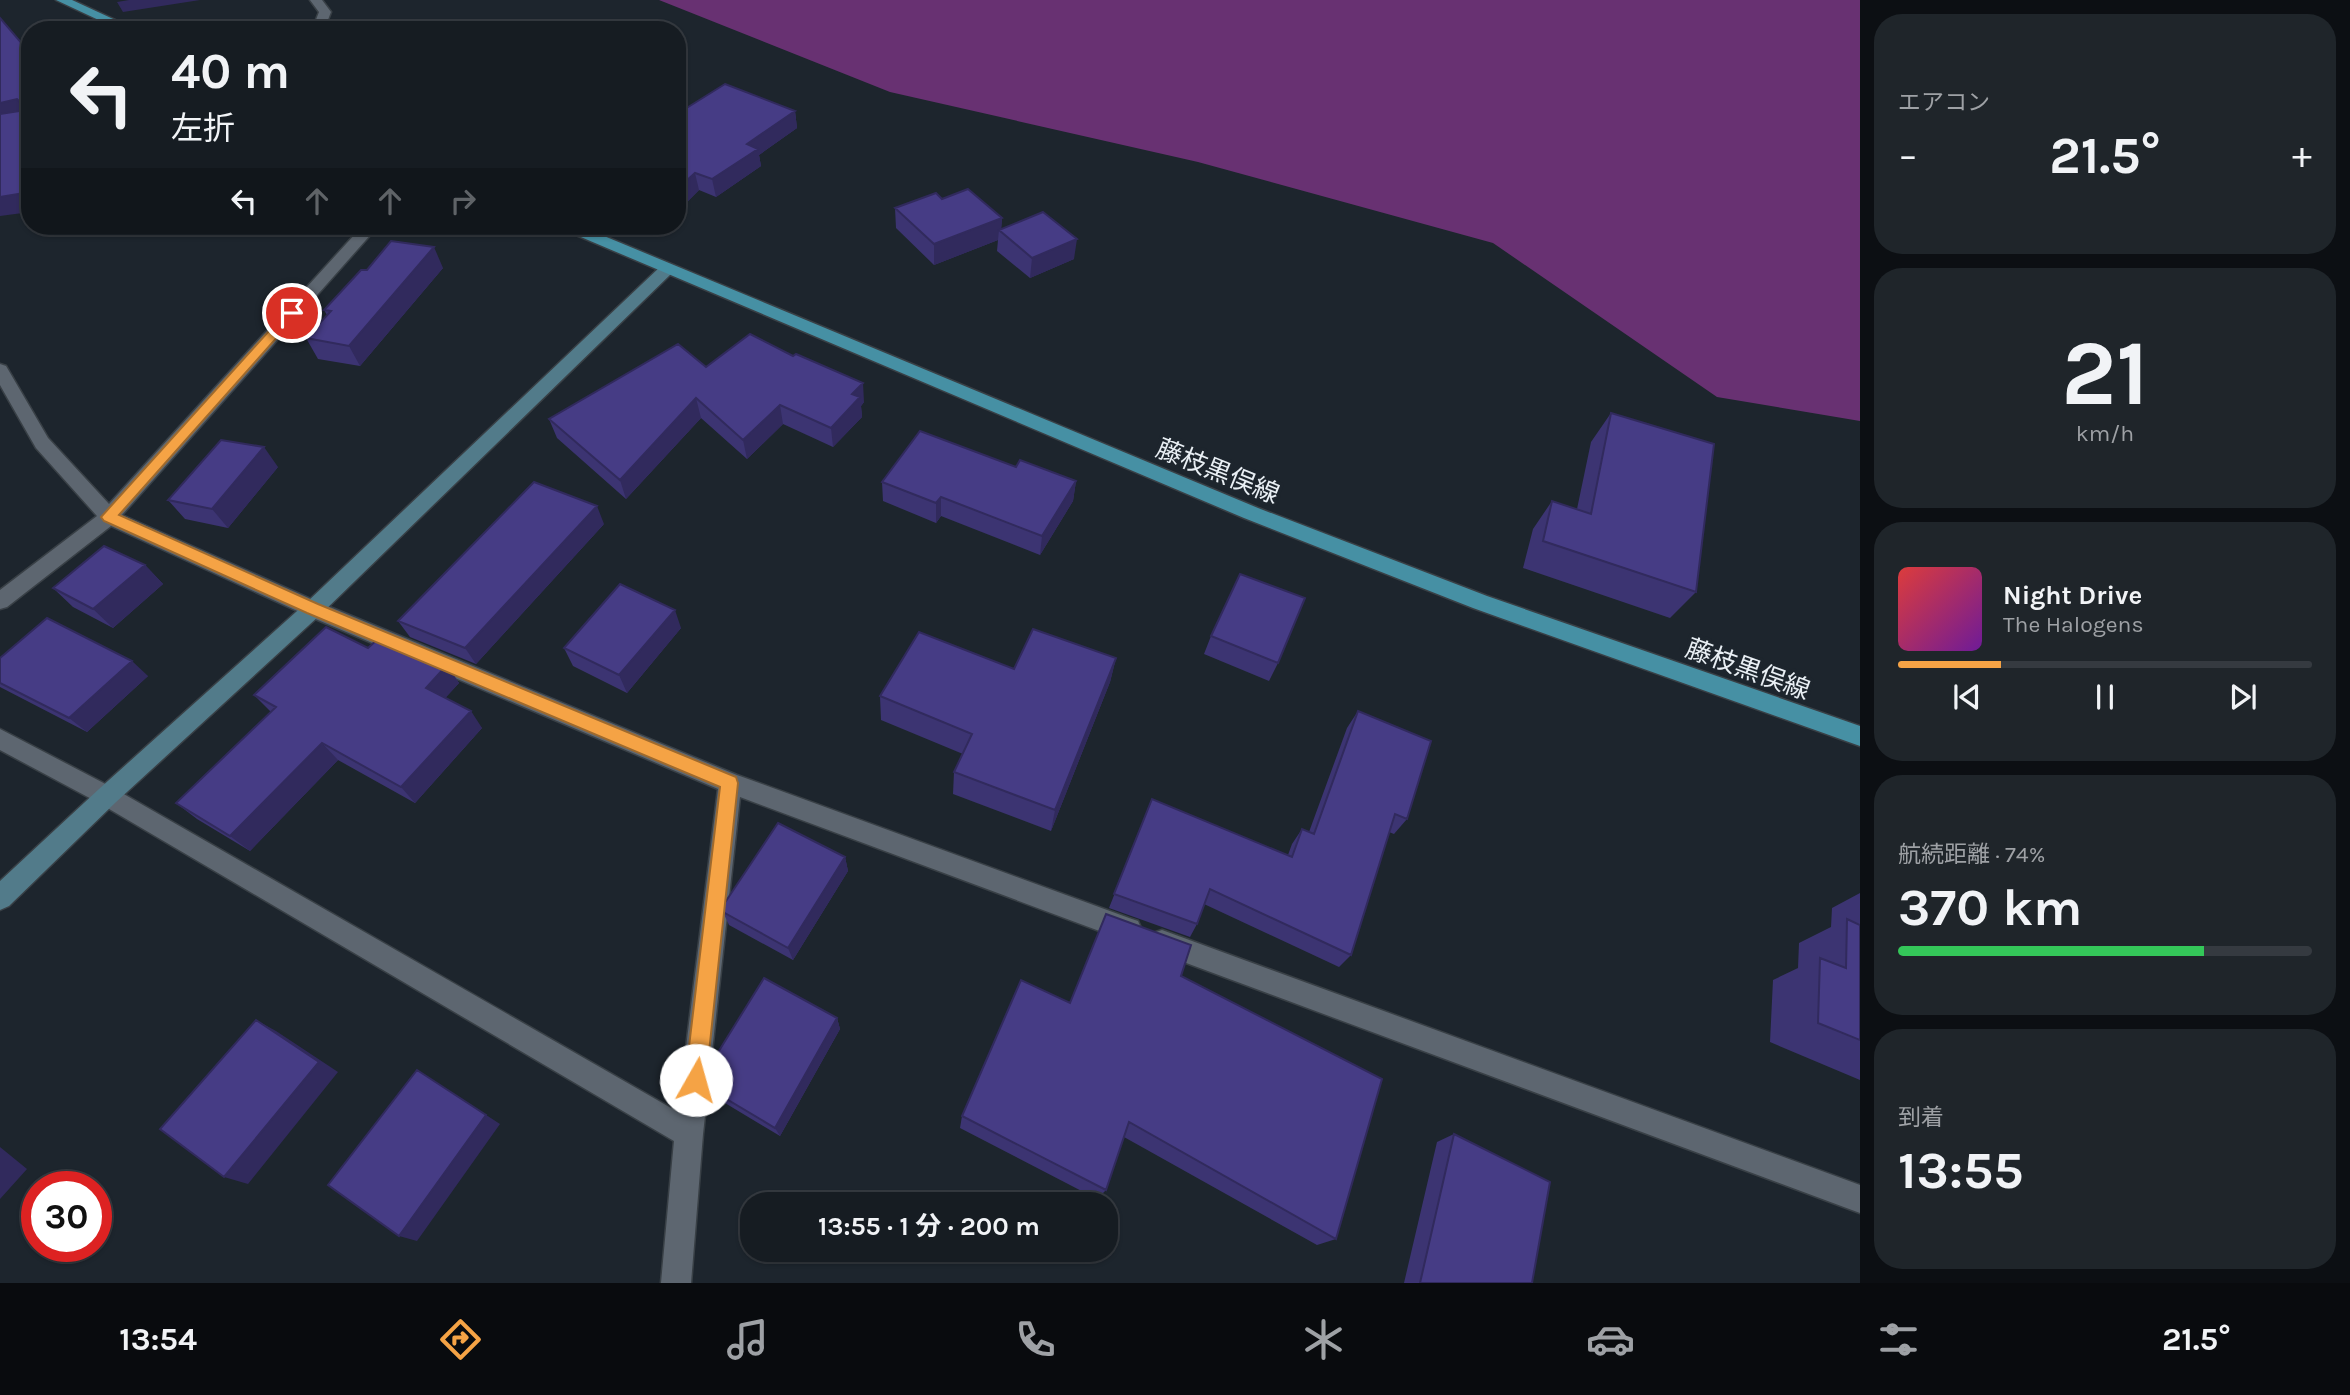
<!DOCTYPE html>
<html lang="ja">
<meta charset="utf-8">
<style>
body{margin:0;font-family:Karla,"Noto Sans JP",sans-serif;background:#1f252a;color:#f1f3f6;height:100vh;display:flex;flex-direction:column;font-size:26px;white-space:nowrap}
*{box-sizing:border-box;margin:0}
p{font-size:23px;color:#9ea1a5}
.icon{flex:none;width:38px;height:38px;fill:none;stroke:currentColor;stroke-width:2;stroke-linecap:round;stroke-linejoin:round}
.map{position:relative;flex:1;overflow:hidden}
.panel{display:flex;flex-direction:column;gap:14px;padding:14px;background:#0c0f13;width:490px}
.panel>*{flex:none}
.banner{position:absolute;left:21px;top:21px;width:665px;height:214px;border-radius:28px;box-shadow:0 2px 5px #0004,0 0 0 2px #353a40;background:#161c22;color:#f1f3f6;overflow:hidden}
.speed{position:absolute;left:21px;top:1171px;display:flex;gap:14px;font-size:35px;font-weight:700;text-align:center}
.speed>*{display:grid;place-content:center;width:91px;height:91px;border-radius:50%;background:#161c22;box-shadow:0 2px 5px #0004,0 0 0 2px #353a40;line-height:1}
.speed .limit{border:10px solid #d22;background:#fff;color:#111}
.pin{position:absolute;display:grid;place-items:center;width:60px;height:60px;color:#fff;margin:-30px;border:4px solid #fff;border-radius:50%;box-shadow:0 2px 7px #0007}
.me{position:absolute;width:77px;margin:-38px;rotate:7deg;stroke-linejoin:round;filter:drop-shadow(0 0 5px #0008)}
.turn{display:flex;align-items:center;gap:24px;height:147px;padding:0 35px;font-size:32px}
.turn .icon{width:91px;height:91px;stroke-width:2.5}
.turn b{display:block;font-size:49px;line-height:60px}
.lanes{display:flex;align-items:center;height:66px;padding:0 35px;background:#0003;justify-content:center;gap:35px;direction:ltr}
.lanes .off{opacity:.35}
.big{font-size:52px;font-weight:700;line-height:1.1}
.panel .tile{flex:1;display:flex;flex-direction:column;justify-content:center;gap:10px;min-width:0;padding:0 24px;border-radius:28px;background:#1f252a}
.panel .dial{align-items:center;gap:0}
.dial b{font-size:91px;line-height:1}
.song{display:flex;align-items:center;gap:21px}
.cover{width:84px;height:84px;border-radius:10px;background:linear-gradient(135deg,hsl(0 70% 55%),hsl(280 70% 35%))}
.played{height:7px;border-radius:4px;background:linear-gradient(90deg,#f5a345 25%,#353a40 25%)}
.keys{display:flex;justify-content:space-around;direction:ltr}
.heat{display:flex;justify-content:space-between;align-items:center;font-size:38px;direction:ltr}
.charge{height:10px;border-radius:5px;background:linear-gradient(90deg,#34c759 74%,#353a40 0)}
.trip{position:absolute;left:740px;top:1192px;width:378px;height:70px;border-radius:28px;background:#161c22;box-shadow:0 2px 5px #0004,0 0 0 2px #353a40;font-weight:700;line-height:70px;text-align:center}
.menu{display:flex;height:112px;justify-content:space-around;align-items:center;background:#090b0e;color:#9ea1a5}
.menu .icon{width:49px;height:49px}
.menu .selected{color:#f5a345}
.menu b{font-size:32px;color:#f1f3f6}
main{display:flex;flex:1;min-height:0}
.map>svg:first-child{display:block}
.forest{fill:#683172}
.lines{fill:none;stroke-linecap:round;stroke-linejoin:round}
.street-casing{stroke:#394046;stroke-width:3}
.secondary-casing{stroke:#394046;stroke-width:3}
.primary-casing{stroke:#394046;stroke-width:3}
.street{fill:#5d6670;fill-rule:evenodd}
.secondary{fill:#527b8a;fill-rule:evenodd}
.primary{fill:#4690a4;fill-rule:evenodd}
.wall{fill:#3c3472}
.shaded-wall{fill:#312a5d}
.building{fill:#463c85;stroke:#312a5d;stroke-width:2}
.route{fill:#f5a345;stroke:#9f6a2d;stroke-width:2}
.labels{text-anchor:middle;stroke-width:7;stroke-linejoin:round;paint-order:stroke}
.street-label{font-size:26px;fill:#e9eff4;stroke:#1d252d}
</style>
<main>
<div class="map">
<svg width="1860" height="1283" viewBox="0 0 1860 1283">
<rect width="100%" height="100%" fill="#1d252d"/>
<path class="forest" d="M659,0H1860V421L1717,397L1493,243L1198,162L890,92Z"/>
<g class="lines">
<defs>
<path id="street" d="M310,0H322L331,12L324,30H312L319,12Z
M353,226H368L373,232L122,515L320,603L737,775L1129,918L1138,921L1142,930L1138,939L1129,942L740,797L703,1134L691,1283H661L674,1141L99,803L0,750V729L115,789L678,1112L718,789L306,615L111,526L7,607L0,609V590L97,516L36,448L0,385V364L6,366L48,438L109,504L357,232Z
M1162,930L1860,1185V1213L1162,954L1153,951L1149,942L1153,933Z"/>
<path id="secondary" d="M667,264L673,266L675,269L673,272L320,615L115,803L9,906L0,910V881L99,789L306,603L661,266Z"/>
<path id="primary" d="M56,0H72L137,30H120Z
M560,226H580L1258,508L1487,596L1860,726V746L1473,608L1244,518L562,229Z"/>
</defs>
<use href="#street" class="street-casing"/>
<use href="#secondary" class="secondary-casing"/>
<use href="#primary" class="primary-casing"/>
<use href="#street" class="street"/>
<use href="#secondary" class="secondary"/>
<use href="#primary" class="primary"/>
</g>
<path class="wall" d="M677,106L685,109L795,111L797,128L759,155L761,166L716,197L699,190L688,201L677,197Z
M942,199L1002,218L1001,229L1074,259L1030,278L997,251L998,240L934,265L896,228L895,208Z
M443,268L360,366L318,359L306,338L327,315L324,310L367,270Z
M706,367L864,402L861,406L862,417L833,447L783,424L747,459L701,418L626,499L557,438L549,419Z
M1611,413L1696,592L1670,618L1523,568L1533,529L1552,501L1577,509L1591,442Z
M278,467L228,528L185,519L168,500Z
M1016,467L1076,481L1073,501L1040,555L941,516L936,523L883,501L882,482Z
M604,524L476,664L410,637L398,621Z
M145,565L163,584L113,628L73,607L53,588Z
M681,628L627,693L573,666L564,648Z
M1211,636L1278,663L1269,681L1204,654Z
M368,648L447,665L459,683L445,698L482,728L415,803L338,760L250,851L197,819L176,803L271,712L254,695Z
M0,658L148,676L87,732L0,687Z
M1116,658L1110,682L1051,831L953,794L954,772L963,754L881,720L880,696L1014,669Z
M1358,711L1407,819L1394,834L1389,832L1351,955L1339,967L1204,904L1197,924L1190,937L1109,908L1152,799L1288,855L1292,844L1302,829L1309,832L1347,728Z
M845,857L848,871L793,960L729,925L723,912Z
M1860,893V1080L1770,1042L1773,980L1798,968L1799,943L1831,927L1832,908Z
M1181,976L1336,1239L1317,1245L1124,1137L1106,1190L1097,1199L960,1128L962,1116L1070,1003Z
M837,1018L840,1029L780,1136L710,1094L703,1085Z
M1454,1134L1532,1283H1404L1437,1142Z"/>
<path class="shaded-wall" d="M129,0H200L123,12L117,2Z
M17,99L30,116L0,122V103Z
M795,111L797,128L759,155L761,166L716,197L712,179L747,144Z
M695,173L699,190L688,201L684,183Z
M30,192V212L0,216V197Z
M1002,218L1001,233L999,230L998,240L934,265V244Z
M1077,239L1074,259L1030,278L1032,258Z
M434,247L443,268L360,366L349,346Z
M863,383L864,402L861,406L862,417L833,447L831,428L852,394Z
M696,398L701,418L626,499L620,480Z
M780,405L783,424L747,459L743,440Z
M264,447L278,467L228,528L212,509Z
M1076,481L1073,501L1040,555L1042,536Z
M941,497V516L936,523V503Z
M597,506L604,524L476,664L465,648Z
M145,565L163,584L113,628L93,609Z
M675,610L681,628L627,693L619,675Z
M1116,658L1110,682L1051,831L1055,810Z
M132,661L148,676L87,732L69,718Z
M447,665L459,683L439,705L426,688Z
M471,711L482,728L415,803L401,787Z
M322,743L338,760L250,851L230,836Z
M845,857L848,871L793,960L788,948Z
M837,1018L840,1029L780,1136L775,1128Z
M256,1020L276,1031L338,1072L248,1184L224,1177Z
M417,1070L500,1124L417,1241L399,1236Z
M0,1147L27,1169L0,1199Z"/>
<path class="building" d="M0,18L30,53V192L0,197V114L20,111V102L17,99L0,103Z
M725,84L795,111L747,144L758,149L712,179L695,173L684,183L677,181V106L685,109Z
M968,189L1002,218L934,244L895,208L936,193L942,199Z
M1043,212L1077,239L1032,258L999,230Z
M391,241L434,247L349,346L306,338L331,311L324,310L361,270H367Z
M750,334L793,356L796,354L863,383L852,394L860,397L831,428L780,405L743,440L696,398L620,480L549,419L678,344L706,367Z
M1611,413L1714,444L1696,592L1543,541L1552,501L1591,514Z
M920,431L1016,467L1020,460L1076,481L1042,536L941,497L936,503L882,482Z
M221,440L264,447L212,509L168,500Z
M534,482L597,506L465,648L398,621Z
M104,546L145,565L93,609L53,588Z
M1240,574L1305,598L1278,663L1211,636Z
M620,584L675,610L619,675L564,648Z
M47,618L132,661L69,718L0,683V658Z
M326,627L368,648L380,637L447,665L426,688L471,711L401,787L322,743L230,836L176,803L276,707L254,695Z
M1033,629L1116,658L1055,810L954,772L972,734L880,696L919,632L1014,669Z
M1358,711L1431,741L1407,819L1395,814L1351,955L1210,889L1197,924L1114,894L1152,799L1292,857L1302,829L1314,834Z
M778,823L845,857L788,948L723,912L724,904Z
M1106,914L1191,945L1181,976L1382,1079L1336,1239L1129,1122L1106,1190L962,1116L1021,980L1070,1003Z
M1847,919L1860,925V1040L1818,1023L1820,958L1846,968Z
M764,978L837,1018L775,1128L703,1085L704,1075Z
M256,1020L319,1062L224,1177L160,1129Z
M417,1070L486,1115L399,1236L328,1185Z
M1454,1134L1550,1182L1532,1283H1420Z"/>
<path class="route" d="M292,309L298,313L296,316L119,515L318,604L736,777L738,783L706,1080L703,1087L696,1090L688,1087L685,1080L720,787L307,613L104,521L101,517L287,311Z"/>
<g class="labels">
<g class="street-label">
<text transform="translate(1218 471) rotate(22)" y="9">藤枝黒俣線</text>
<text transform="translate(1748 669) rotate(20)" y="9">藤枝黒俣線</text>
</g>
</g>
</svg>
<div class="speed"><div class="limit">30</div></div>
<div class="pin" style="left:292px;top:313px;background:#d93025"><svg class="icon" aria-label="arrive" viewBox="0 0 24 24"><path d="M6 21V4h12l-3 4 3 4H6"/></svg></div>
<svg class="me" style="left:696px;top:1080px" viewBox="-20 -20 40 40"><circle r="19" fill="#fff"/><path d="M0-13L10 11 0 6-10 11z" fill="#f5a345"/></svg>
<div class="trip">13:55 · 1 分 · 200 m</div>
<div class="banner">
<div class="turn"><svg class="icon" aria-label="left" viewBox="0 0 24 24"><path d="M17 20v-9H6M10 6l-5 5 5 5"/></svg><div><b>40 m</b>左折</div></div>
<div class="lanes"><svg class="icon" aria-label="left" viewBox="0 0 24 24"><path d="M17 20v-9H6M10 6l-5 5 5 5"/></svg><svg class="icon off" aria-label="ahead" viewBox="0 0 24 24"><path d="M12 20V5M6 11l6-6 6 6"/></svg><svg class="icon off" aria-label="ahead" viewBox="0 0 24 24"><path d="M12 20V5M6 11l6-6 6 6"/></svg><svg class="icon off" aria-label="right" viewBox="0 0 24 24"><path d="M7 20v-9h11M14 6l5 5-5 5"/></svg></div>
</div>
</div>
<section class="panel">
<div class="tile"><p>エアコン</p>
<div class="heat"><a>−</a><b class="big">21.5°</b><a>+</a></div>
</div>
<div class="tile dial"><b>21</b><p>km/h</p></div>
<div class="tile">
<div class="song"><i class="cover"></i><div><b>Night Drive</b><p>The Halogens</p></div></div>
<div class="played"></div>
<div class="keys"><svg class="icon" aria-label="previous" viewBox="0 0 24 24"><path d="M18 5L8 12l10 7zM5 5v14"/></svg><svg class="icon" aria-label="pause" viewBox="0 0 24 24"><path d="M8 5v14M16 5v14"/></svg><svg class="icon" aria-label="next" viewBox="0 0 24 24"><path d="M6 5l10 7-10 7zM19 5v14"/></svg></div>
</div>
<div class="tile"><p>航続距離 · 74%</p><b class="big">370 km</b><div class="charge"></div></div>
<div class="tile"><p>到着</p><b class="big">13:55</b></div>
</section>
</main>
<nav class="menu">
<b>13:54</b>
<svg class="icon selected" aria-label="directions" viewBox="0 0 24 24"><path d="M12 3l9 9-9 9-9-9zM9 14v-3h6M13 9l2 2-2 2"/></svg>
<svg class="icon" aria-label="music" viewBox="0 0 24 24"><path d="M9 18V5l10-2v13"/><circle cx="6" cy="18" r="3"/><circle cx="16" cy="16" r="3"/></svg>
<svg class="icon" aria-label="phone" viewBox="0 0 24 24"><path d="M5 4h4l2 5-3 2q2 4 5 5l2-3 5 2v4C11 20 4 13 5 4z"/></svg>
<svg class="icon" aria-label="climate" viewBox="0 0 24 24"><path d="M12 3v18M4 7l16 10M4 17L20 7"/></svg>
<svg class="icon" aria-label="car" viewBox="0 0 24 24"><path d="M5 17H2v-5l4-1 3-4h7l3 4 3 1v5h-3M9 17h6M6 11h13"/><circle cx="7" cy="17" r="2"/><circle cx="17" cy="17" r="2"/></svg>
<svg class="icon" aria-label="filters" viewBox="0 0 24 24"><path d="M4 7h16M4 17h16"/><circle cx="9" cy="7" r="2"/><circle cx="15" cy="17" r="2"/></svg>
<b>21.5°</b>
</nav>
